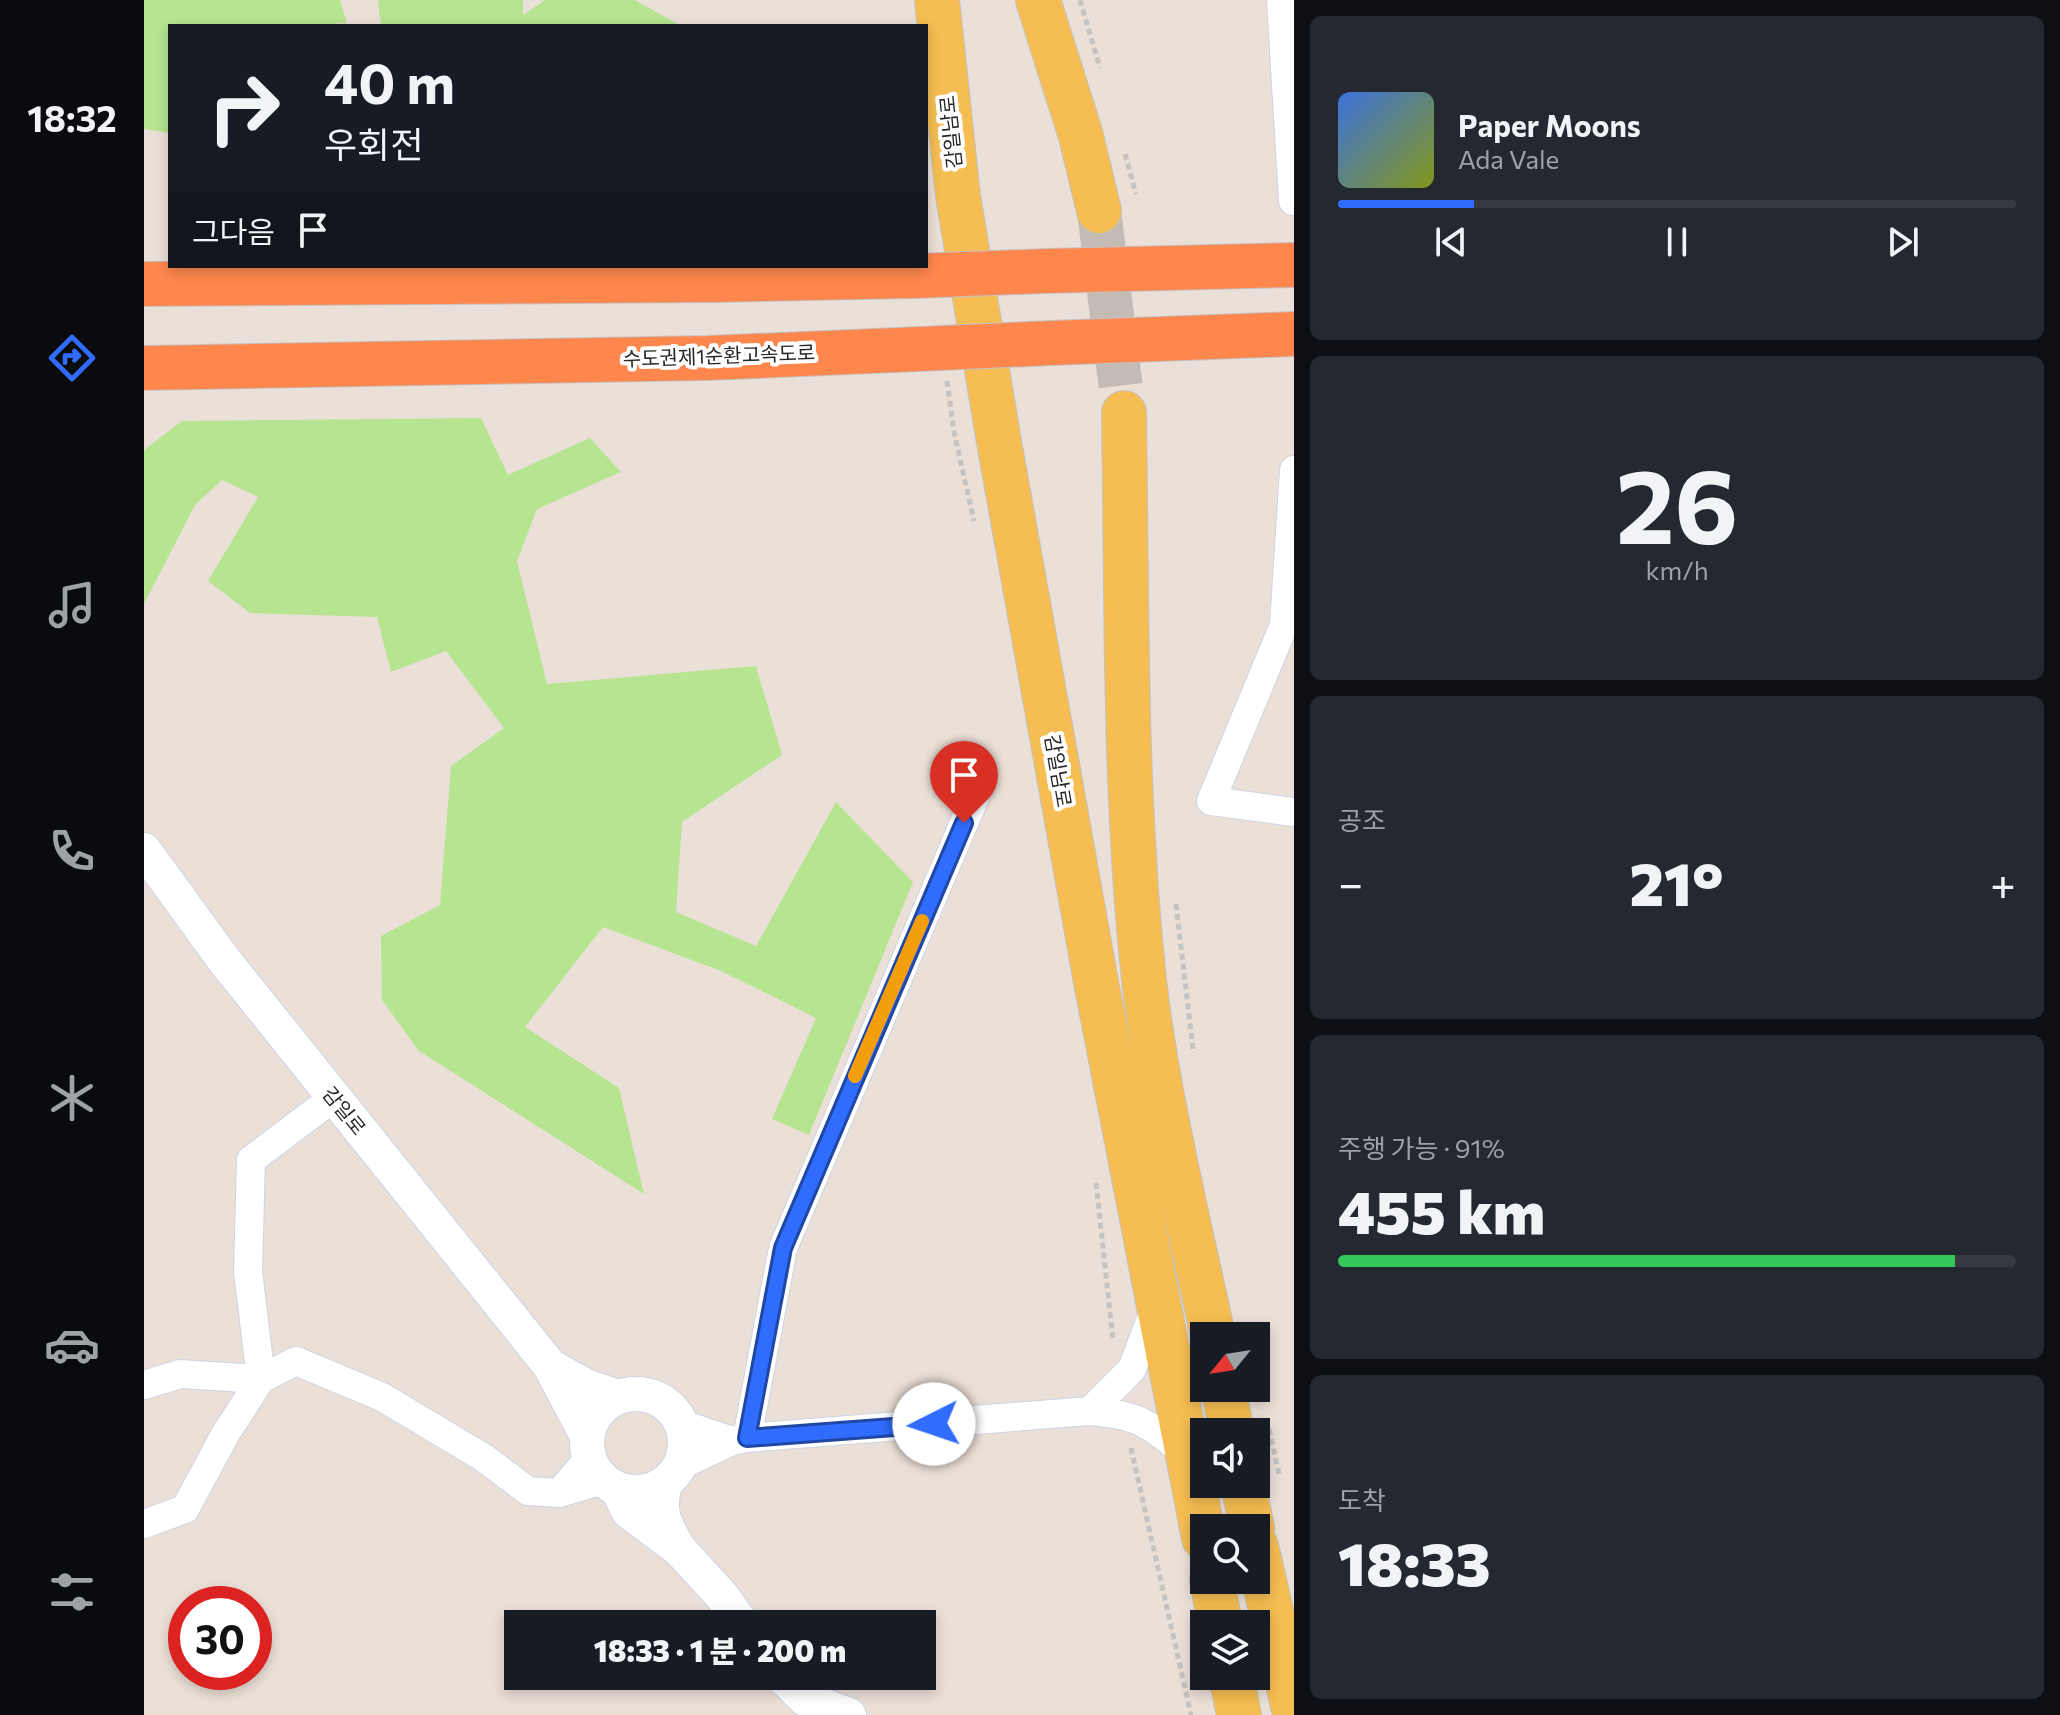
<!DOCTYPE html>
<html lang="ko">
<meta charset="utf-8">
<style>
body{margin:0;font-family:Commissioner,"Noto Sans KR",sans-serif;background:#242831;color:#f1f3f6;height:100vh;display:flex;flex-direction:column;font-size:30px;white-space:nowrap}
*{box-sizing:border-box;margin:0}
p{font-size:26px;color:#9ea1a6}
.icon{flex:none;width:44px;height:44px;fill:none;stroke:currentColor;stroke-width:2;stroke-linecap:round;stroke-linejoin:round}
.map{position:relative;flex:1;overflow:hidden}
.drawer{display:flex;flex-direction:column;gap:16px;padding:16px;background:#0d0f14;width:766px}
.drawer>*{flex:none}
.banner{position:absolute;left:24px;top:24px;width:760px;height:244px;border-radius:0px;box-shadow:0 4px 12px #0003;background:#171b24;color:#f1f3f6;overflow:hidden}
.needle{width:52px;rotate:240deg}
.fabs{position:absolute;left:1046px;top:1322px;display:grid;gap:16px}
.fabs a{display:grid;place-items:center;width:80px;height:80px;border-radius:0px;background:#171b24;box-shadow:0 4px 12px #0003;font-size:40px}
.speed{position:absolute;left:24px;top:1586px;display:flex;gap:16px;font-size:40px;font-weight:700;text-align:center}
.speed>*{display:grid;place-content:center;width:104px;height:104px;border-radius:50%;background:#171b24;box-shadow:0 4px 12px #0003;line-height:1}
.speed .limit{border:12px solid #d22;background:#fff;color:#111}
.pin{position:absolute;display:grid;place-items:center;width:68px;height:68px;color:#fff;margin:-82px -34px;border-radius:50% 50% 50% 0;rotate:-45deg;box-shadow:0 0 8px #0007}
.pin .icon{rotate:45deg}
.me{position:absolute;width:88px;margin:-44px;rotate:266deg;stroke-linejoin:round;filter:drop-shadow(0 0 6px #0008)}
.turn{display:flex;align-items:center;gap:28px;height:168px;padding:0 24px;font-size:36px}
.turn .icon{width:104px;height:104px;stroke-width:2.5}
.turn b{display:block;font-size:56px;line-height:68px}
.then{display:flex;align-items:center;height:76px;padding:0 24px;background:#0003;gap:16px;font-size:30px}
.big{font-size:60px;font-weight:800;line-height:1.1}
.drawer .tile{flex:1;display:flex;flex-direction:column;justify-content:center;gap:12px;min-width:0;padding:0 28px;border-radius:12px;background:#242831}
.drawer .dial{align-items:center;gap:0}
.dial b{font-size:104px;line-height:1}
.song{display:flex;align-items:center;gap:24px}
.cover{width:96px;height:96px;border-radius:12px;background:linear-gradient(135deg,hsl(220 70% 55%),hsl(70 70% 35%))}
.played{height:8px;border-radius:4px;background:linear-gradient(90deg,#306dff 20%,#363941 20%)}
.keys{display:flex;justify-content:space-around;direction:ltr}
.heat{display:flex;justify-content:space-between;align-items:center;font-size:44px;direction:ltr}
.charge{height:12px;border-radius:6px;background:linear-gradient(90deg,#34c759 91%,#363941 0)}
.trip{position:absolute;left:360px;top:1610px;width:432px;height:80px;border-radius:0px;background:#171b24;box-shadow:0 4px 12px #0003;font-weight:800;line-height:80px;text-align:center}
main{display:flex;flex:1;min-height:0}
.tab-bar{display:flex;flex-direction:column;width:144px;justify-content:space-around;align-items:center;background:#090b0e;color:#9ea1a6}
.tab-bar .icon{width:56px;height:56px}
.tab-bar .current{color:#306dff}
.tab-bar b{font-size:36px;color:#f1f3f6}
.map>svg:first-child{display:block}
.green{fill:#b6e491}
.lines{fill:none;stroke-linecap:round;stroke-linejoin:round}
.primary-tunnel{stroke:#c4bbb4;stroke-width:44;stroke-dasharray:44 22;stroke-linecap:butt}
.minor-casing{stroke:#cdd3e1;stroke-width:30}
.tertiary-casing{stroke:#cdd3e1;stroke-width:36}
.primary-casing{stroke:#c3c3c3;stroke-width:46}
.motorway-casing{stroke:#c3c3c3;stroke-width:46}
.path{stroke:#c3c3c3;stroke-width:5;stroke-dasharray:6 4;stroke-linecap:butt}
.minor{stroke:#fff;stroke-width:28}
.tertiary{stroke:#fff;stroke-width:34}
.primary{stroke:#f5bd52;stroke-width:44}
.motorway{stroke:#ff874e;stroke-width:44}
.motorway-bridge-casing{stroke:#c3c3c3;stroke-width:46;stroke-linecap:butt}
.motorway-bridge{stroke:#ff874e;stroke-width:44}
.route-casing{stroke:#1f47a6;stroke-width:20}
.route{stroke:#306dff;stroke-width:14}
.slow{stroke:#f59e0b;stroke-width:14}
.labels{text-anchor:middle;stroke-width:8;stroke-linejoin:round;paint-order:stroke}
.street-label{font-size:20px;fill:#272727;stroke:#fff}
</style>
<main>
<nav class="tab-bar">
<b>18:32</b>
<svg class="icon current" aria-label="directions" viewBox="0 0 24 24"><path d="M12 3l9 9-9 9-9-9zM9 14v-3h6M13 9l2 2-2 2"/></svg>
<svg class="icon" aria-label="music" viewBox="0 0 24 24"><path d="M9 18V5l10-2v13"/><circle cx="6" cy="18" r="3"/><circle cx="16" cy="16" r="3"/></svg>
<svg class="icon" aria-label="phone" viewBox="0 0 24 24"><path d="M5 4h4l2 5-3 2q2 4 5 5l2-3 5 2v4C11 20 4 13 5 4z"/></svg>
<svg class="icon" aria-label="climate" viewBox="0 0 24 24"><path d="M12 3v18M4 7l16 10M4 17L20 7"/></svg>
<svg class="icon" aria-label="car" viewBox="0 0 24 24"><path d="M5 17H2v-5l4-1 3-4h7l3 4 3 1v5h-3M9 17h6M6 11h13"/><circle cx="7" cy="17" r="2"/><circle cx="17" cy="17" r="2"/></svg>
<svg class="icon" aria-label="filters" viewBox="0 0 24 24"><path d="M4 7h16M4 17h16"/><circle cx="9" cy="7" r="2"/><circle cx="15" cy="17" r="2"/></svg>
</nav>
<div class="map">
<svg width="1150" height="1715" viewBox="0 0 1150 1715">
<rect width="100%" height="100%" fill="#ebe0d7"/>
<path class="green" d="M0,0H196L203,23L160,26H26V133L0,129Z
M234,0H379V15L401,0H491L537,26H237Z
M337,418L364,475L446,438L477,472L393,509L373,561L403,684L612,666L638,755L538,822L532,912L612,946L692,802L769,882L665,1135L628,1119L672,1018L577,971L459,927L381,1027L475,1088L500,1194L275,1051L238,1000L237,936L296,905L307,766L360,728L302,651L247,672L233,617L106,613L64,581L114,497L78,480L51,505L0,604V450L38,421Z"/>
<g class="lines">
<path class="primary-tunnel" d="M955,211L980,413"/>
<defs>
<path id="minor" d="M1137,0L1149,201
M1150,470L1140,625L1067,801L1150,812
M0,1385L36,1374L117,1379L104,1271L107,1160L189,1098
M946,1411L988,1369L1012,1306
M538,1424L588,1441
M603,1438L639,1248L832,795
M445,1458L415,1493L459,1480
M537,1465L588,1441L603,1438L946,1411C998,1415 1005,1425 1045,1456
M0,1524L41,1509L82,1433L117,1379L152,1361L238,1397L340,1458L384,1491L415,1493"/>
<path id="tertiary" d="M0,850L80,960L406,1366
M443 1443a49 49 0 1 1 98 0a49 49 0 1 1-98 0Z
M443,1436L406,1366L442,1386L474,1397
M474,1490L484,1511L535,1549C521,1524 513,1513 521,1484
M535,1549L578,1596L598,1624
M638,1676L661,1699L705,1715"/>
<path id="primary" d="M793,0L814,196L855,442L952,982L1060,1538
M894,0L937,136L955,211
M980,413C983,602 980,792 1000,980C1014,1100 1044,1218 1069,1336
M1079,1388L1088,1432
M1099,1484L1108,1528
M1112,1546L1150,1710
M1068,1580L1076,1624
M1087,1676L1095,1715"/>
<path id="motorway" d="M902,271L1150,265
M0,284L573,280L771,276
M908,343L1150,334
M0,368L564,358L776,349"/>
</defs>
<use href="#minor" class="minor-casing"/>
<use href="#tertiary" class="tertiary-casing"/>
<use href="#primary" class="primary-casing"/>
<use href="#motorway" class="motorway-casing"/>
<path class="path" d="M936,0L956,68
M981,154L992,194
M803,381L810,432L830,521
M1032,904L1049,1049
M952,1183L969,1340
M1125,1429L1135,1474
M987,1448L1047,1715"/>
<use href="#minor" class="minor"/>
<use href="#tertiary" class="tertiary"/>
<use href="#primary" class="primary"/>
<use href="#motorway" class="motorway"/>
<defs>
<path id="motorway-bridge" d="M771,276L902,271
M776,349L908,343"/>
</defs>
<use href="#motorway-bridge" class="motorway-bridge-casing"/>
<use href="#motorway-bridge" class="motorway-bridge"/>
</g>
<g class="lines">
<defs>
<path id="route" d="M790,1424L603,1438L639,1248L820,823"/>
</defs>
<use href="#route" class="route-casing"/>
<use href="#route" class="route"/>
<path class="slow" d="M711,1076L778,921"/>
</g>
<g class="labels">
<g class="street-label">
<text transform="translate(807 132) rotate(-96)" y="7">감일남로</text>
<text transform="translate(575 356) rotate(-2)" y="7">수도권제1순환고속도로</text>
<text transform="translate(914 771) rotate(80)" y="7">감일남로</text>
<text transform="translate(200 1111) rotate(51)" y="7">감일로</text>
</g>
</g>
</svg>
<div class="fabs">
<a><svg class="needle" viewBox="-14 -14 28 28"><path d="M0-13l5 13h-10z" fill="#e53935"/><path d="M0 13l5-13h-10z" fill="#9ea1a6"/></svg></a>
<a><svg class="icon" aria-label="sound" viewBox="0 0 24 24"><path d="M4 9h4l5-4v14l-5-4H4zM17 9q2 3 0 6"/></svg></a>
<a><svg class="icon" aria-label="search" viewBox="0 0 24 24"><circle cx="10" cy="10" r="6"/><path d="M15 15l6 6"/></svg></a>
<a><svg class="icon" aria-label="layers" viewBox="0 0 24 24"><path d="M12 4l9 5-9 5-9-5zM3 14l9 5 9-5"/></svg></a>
</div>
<div class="speed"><div class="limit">30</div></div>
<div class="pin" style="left:820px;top:823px;background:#d93025"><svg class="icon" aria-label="arrive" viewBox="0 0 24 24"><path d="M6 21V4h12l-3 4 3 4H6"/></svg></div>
<svg class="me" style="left:790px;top:1424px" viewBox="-20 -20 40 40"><circle r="19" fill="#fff"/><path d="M0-13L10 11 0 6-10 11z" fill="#306dff"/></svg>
<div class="trip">18:33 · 1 분 · 200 m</div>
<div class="banner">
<div class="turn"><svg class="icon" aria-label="right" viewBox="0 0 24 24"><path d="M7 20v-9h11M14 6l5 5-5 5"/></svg><div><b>40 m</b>우회전</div></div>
<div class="then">그다음<svg class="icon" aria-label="arrive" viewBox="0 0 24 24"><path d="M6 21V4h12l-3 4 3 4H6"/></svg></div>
</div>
</div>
<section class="drawer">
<div class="tile">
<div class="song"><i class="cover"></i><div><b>Paper Moons</b><p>Ada Vale</p></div></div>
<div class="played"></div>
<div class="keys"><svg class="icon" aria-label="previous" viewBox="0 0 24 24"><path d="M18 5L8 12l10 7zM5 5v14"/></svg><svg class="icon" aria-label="pause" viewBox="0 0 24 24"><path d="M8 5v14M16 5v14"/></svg><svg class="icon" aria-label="next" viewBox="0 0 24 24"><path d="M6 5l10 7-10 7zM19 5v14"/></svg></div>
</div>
<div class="tile dial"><b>26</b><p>km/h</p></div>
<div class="tile"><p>공조</p>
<div class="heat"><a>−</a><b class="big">21°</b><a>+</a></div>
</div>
<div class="tile"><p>주행 가능 · 91%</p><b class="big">455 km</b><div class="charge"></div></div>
<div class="tile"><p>도착</p><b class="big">18:33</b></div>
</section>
</main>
